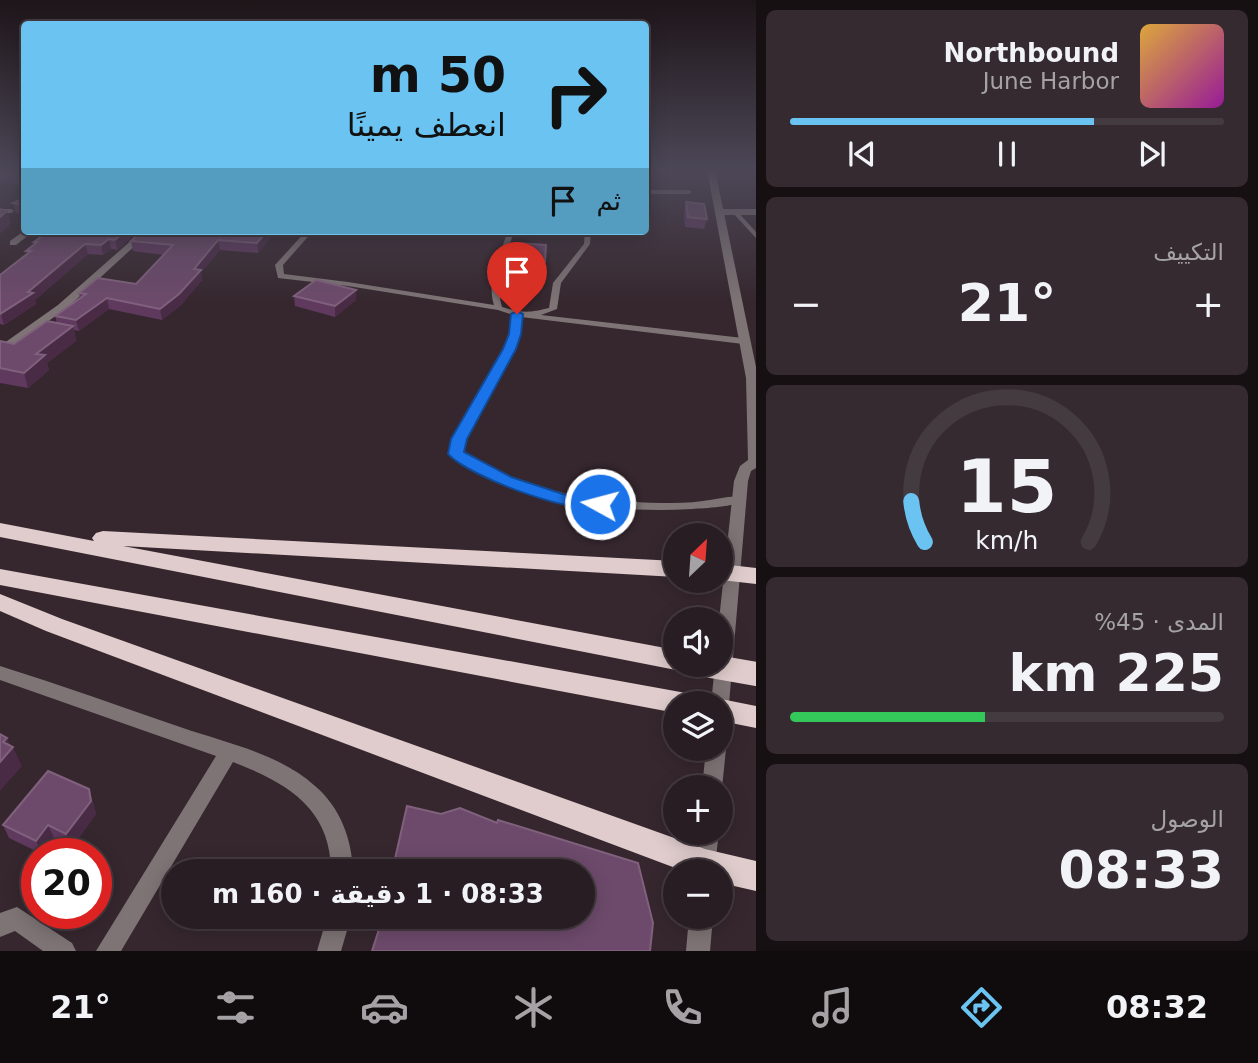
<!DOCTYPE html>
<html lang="ar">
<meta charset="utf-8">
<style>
body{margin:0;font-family:"DejaVu Sans","Noto Naskh Arabic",sans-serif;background:#342a2f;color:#f1f3f6;direction:rtl;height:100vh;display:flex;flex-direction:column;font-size:26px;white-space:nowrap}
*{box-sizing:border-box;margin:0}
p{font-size:23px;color:#a5a2a5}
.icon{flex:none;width:38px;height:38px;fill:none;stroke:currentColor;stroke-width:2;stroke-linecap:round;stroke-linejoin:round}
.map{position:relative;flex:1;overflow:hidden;direction:ltr}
.side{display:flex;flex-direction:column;gap:10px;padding:10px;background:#161013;width:502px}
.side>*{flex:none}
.guide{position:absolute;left:21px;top:21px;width:628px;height:214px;border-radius:7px;box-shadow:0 4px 18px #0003,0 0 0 2px #443b40;direction:rtl;background:#6ac3f1;color:#111;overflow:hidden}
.needle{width:46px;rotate:25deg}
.tools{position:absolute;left:663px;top:523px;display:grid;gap:14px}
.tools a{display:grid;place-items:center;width:70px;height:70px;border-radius:50%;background:#281d22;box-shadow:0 4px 18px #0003,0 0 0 2px #443b40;font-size:35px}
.speed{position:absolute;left:21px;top:838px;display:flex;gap:14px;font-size:35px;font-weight:700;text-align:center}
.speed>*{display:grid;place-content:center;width:91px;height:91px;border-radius:50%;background:#281d22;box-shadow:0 4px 18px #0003,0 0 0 2px #443b40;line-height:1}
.speed .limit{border:10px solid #d22;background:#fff;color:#111}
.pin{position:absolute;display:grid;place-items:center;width:60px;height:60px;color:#fff;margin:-72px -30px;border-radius:50% 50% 50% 0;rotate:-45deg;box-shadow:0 0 7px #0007}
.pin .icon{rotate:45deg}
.me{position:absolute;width:77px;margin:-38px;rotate:277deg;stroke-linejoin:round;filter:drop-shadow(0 0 5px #0008)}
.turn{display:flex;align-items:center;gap:24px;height:147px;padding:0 28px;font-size:32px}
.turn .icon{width:91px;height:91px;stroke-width:2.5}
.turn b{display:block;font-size:49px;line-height:60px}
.then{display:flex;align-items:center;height:66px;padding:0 28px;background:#0003;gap:14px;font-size:26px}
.big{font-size:52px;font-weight:700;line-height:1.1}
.side .tile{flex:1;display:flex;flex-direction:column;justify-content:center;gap:10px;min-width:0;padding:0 24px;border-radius:10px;background:#342a2f}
.side .dial{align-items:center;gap:0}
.dial svg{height:182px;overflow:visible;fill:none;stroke:#443b40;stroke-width:7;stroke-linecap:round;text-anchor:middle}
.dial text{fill:#f1f3f6;stroke:none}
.song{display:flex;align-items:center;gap:21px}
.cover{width:84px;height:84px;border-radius:10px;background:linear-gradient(135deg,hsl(40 70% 55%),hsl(300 70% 35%))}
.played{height:7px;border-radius:4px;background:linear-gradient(90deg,#6ac3f1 70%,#443b40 70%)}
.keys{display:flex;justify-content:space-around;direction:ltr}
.heat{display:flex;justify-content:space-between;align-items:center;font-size:38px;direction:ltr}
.charge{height:10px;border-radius:5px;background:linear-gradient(90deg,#34c759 45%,#443b40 0)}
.trip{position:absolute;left:161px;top:859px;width:434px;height:70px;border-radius:35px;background:#281d22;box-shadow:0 4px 18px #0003,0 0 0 2px #443b40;font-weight:700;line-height:70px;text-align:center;direction:rtl}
.tab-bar{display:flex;height:112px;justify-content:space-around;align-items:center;background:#100c0e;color:#a5a2a5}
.tab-bar .icon{width:49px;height:49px}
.tab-bar .selected{color:#6ac3f1}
.tab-bar b{font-size:32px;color:#f1f3f6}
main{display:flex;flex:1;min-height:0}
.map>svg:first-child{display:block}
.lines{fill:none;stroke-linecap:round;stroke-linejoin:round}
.service{fill:#7e7475;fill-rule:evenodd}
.minor{fill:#7e7475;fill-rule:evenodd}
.tertiary{fill:#7e7475;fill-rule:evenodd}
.trunk{fill:#e0cccc;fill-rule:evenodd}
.trunk-bridge{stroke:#e0cccc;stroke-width:24}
.wall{fill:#5f395e}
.shaded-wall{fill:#492b45}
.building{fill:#6d4a6b;stroke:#80617d;stroke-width:2}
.route{fill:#1a73e8;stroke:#114b97;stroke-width:2}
</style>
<main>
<section class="side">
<div class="tile">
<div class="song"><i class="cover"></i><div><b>Northbound</b><p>June Harbor</p></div></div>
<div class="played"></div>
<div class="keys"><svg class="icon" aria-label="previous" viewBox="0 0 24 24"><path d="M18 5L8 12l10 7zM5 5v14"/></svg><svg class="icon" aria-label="pause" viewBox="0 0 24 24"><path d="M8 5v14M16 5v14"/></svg><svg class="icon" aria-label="next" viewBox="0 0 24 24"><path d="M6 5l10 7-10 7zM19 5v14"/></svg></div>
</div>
<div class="tile"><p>التكييف</p>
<div class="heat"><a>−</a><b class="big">21°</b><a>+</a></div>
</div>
<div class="tile dial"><svg viewBox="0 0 100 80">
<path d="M14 69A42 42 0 1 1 86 69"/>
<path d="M14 69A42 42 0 0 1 8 51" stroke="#6ac3f1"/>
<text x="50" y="56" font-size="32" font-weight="700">15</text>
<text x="50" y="72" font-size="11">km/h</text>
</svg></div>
<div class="tile"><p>المدى · 45%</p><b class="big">225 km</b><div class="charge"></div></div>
<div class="tile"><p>الوصول</p><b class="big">08:33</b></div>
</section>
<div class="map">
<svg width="756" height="951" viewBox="0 0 756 951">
<rect width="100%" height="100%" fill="#36272e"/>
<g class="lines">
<path class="service" d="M646,190H689L692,192L689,194H646Z
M0,209H11L14,211L11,213H0Z
M733,211H737L756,232V238L733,213Z
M306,231H313L283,265L284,274L348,282L494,305C486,281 500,254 508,231H514C507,255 494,281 502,307C523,313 529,313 549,308L553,283L584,244L585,231H591L590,244L561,283L557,309L541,315L743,338L747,341L743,344L521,317L519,334L514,349L464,439L461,453C530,490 583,502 661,503C675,503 689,503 703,501C712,500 733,495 741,497C742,497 743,499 744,500C735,507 705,508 692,509C602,514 532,500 452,456L451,454L454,439L506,349L511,334L513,315L498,310L348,286L278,278L275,265Z"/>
<path class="minor" d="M756,209V215H719L715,212L719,209Z
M24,231H34L16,245H10V241Z
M142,231H151L66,309L0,354V346L58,305Z
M258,231H286L287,233C281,238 264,236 258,231Z
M0,666C61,685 122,707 183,728C227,743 280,754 315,786C340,807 352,839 353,872H331C331,808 287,783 233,762L121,951H96L216,756L0,680Z
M17,907L72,943L76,951H43L15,931L0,937V913Z
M327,917H351L341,951H317Z"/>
<path class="tertiary" d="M707,170H715L756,367V468L751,471L748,481L729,704L727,709L721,711V704H711L715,665H721L719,620L734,481L740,466L748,460L746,378Z
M721,742L726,749L722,788L721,791V788H702L706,749H721Z
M697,833H719L714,872H696L694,866Z
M689,917H713L710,951H686Z"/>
<path class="trunk" d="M0,523L94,541L92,538L96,533L103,531L676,561V577L123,546L676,650V665H686L676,670L0,537Z
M721,564L756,568V584L721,580Z
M0,569L686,693L695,696L699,704H676V713L0,585Z
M0,594L62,619L705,849L756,861V891L721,883V872H686L46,631L0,611Z
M721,699L756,706V728L721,721V704H711Z"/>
<path class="trunk-bridge" d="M705,665L756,674"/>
</g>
<path class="wall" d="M0,170H24V186L0,181Z
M24,198V214L16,213L13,203Z
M686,202L707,219L704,229L685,227L684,212Z
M49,231H138L117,250L111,249L103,255L88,254L35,300L36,304L4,325L0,324V275L27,255L26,251L35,243L34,242Z
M267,231H269L270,238L258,253L220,250L201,272L202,280L181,305L162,320L109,309L79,331L74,330L76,341L47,363L49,370L28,388L0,383V341L14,344L57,323L55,316L80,298L79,293L136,284L164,255L133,251L131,241Z
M517,243L545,262L544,273L514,271Z
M356,290V300L335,317L295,306L294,296Z
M93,802L96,814L72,847L54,838L42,854L9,838L3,825Z"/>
<path class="shaded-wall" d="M7,211L11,224L0,234V217Z
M125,231H138L117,250L115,240Z
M267,231H269L270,238L258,253L257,243Z
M109,239L111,249L103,255L101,245Z
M218,240L220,250L201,272L202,280L181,305L162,320L160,309Z
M85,244L88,254L35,300L36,304L4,325L1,314Z
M356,290V300L335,317V306Z
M107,298L109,309L79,331L76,320Z
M73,326L76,341L47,363L49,370L28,388L24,373L36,354Z
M7,738L12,749L13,747L22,766L0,791V762L3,742Z
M89,789L93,802L96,814L72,847L66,834Z
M48,825L54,838L42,854L36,841Z"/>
<path class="building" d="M0,170H24V177L0,173Z
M24,198V205L13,203Z
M686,202L704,204L707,219L688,217Z
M0,209L7,211L0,217Z
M49,231H125L115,240L109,239L101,245L85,244L28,292L33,293L0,314V275L31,251H26L37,242H34Z
M142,231H267L257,243L218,240L194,269L201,270L179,294L160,309L107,298L76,320L55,316L86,294L79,293L98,278L136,284L173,245L131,241Z
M517,243L546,245L545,262L515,260Z
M316,280L356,290L335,306L294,296Z
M47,321L73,326L36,354L45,355L24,373L0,368V341L14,344Z
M0,734L7,738L3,742L13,747L0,762Z
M48,771L89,789L91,801L66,834L48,825L36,841L3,825Z
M407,806L441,814L460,808L497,823L498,820L638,863L653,923L650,951H372L383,917H583V872H392Z"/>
<linearGradient id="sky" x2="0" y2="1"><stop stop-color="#1e1519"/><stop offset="0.56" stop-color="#4c4757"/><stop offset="1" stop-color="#4c4757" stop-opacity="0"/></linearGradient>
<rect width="756" height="303" fill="url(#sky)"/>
<path class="route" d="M517,311L523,314L521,334L516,349L467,439L464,452L511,477L563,494L606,500L608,504L606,508C575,516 469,477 448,454L451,439L503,349L509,334L511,314Z"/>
</svg>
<div class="tools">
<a><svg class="needle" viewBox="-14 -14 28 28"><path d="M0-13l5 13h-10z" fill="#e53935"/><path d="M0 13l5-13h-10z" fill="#a5a2a5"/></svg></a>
<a><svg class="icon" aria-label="sound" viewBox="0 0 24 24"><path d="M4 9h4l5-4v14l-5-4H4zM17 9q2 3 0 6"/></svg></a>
<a><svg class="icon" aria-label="layers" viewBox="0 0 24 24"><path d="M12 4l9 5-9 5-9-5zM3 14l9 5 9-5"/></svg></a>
<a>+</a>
<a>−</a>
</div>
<div class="speed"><div class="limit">20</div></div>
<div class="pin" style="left:517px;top:314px;background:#d93025"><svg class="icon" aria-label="arrive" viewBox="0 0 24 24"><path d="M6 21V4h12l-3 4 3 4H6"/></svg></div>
<svg class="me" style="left:600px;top:504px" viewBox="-20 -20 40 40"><circle r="17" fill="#1a73e8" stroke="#fff" stroke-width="3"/><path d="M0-11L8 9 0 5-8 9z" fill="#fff"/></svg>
<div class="trip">08:33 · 1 دقيقة · 160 m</div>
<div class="guide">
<div class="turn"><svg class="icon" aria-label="right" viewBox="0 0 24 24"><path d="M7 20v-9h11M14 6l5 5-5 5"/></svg><div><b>50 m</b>انعطف يمينًا</div></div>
<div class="then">ثم<svg class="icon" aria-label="arrive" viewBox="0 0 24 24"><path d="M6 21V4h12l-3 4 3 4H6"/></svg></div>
</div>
</div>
</main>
<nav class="tab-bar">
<b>08:32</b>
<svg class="icon selected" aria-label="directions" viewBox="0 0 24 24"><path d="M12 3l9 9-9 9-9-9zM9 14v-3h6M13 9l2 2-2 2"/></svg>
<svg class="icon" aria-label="music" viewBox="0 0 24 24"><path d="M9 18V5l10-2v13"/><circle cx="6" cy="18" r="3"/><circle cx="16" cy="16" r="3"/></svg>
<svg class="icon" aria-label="phone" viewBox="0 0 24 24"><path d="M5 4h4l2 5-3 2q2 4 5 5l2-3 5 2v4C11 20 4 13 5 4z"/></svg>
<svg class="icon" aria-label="climate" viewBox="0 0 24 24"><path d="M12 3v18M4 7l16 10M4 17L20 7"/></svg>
<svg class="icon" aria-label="car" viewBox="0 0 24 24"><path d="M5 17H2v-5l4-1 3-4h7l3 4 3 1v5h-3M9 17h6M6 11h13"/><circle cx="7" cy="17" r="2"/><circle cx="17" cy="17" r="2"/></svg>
<svg class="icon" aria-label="filters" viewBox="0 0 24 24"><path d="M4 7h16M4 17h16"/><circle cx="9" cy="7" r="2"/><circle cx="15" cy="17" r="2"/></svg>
<b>21°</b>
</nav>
